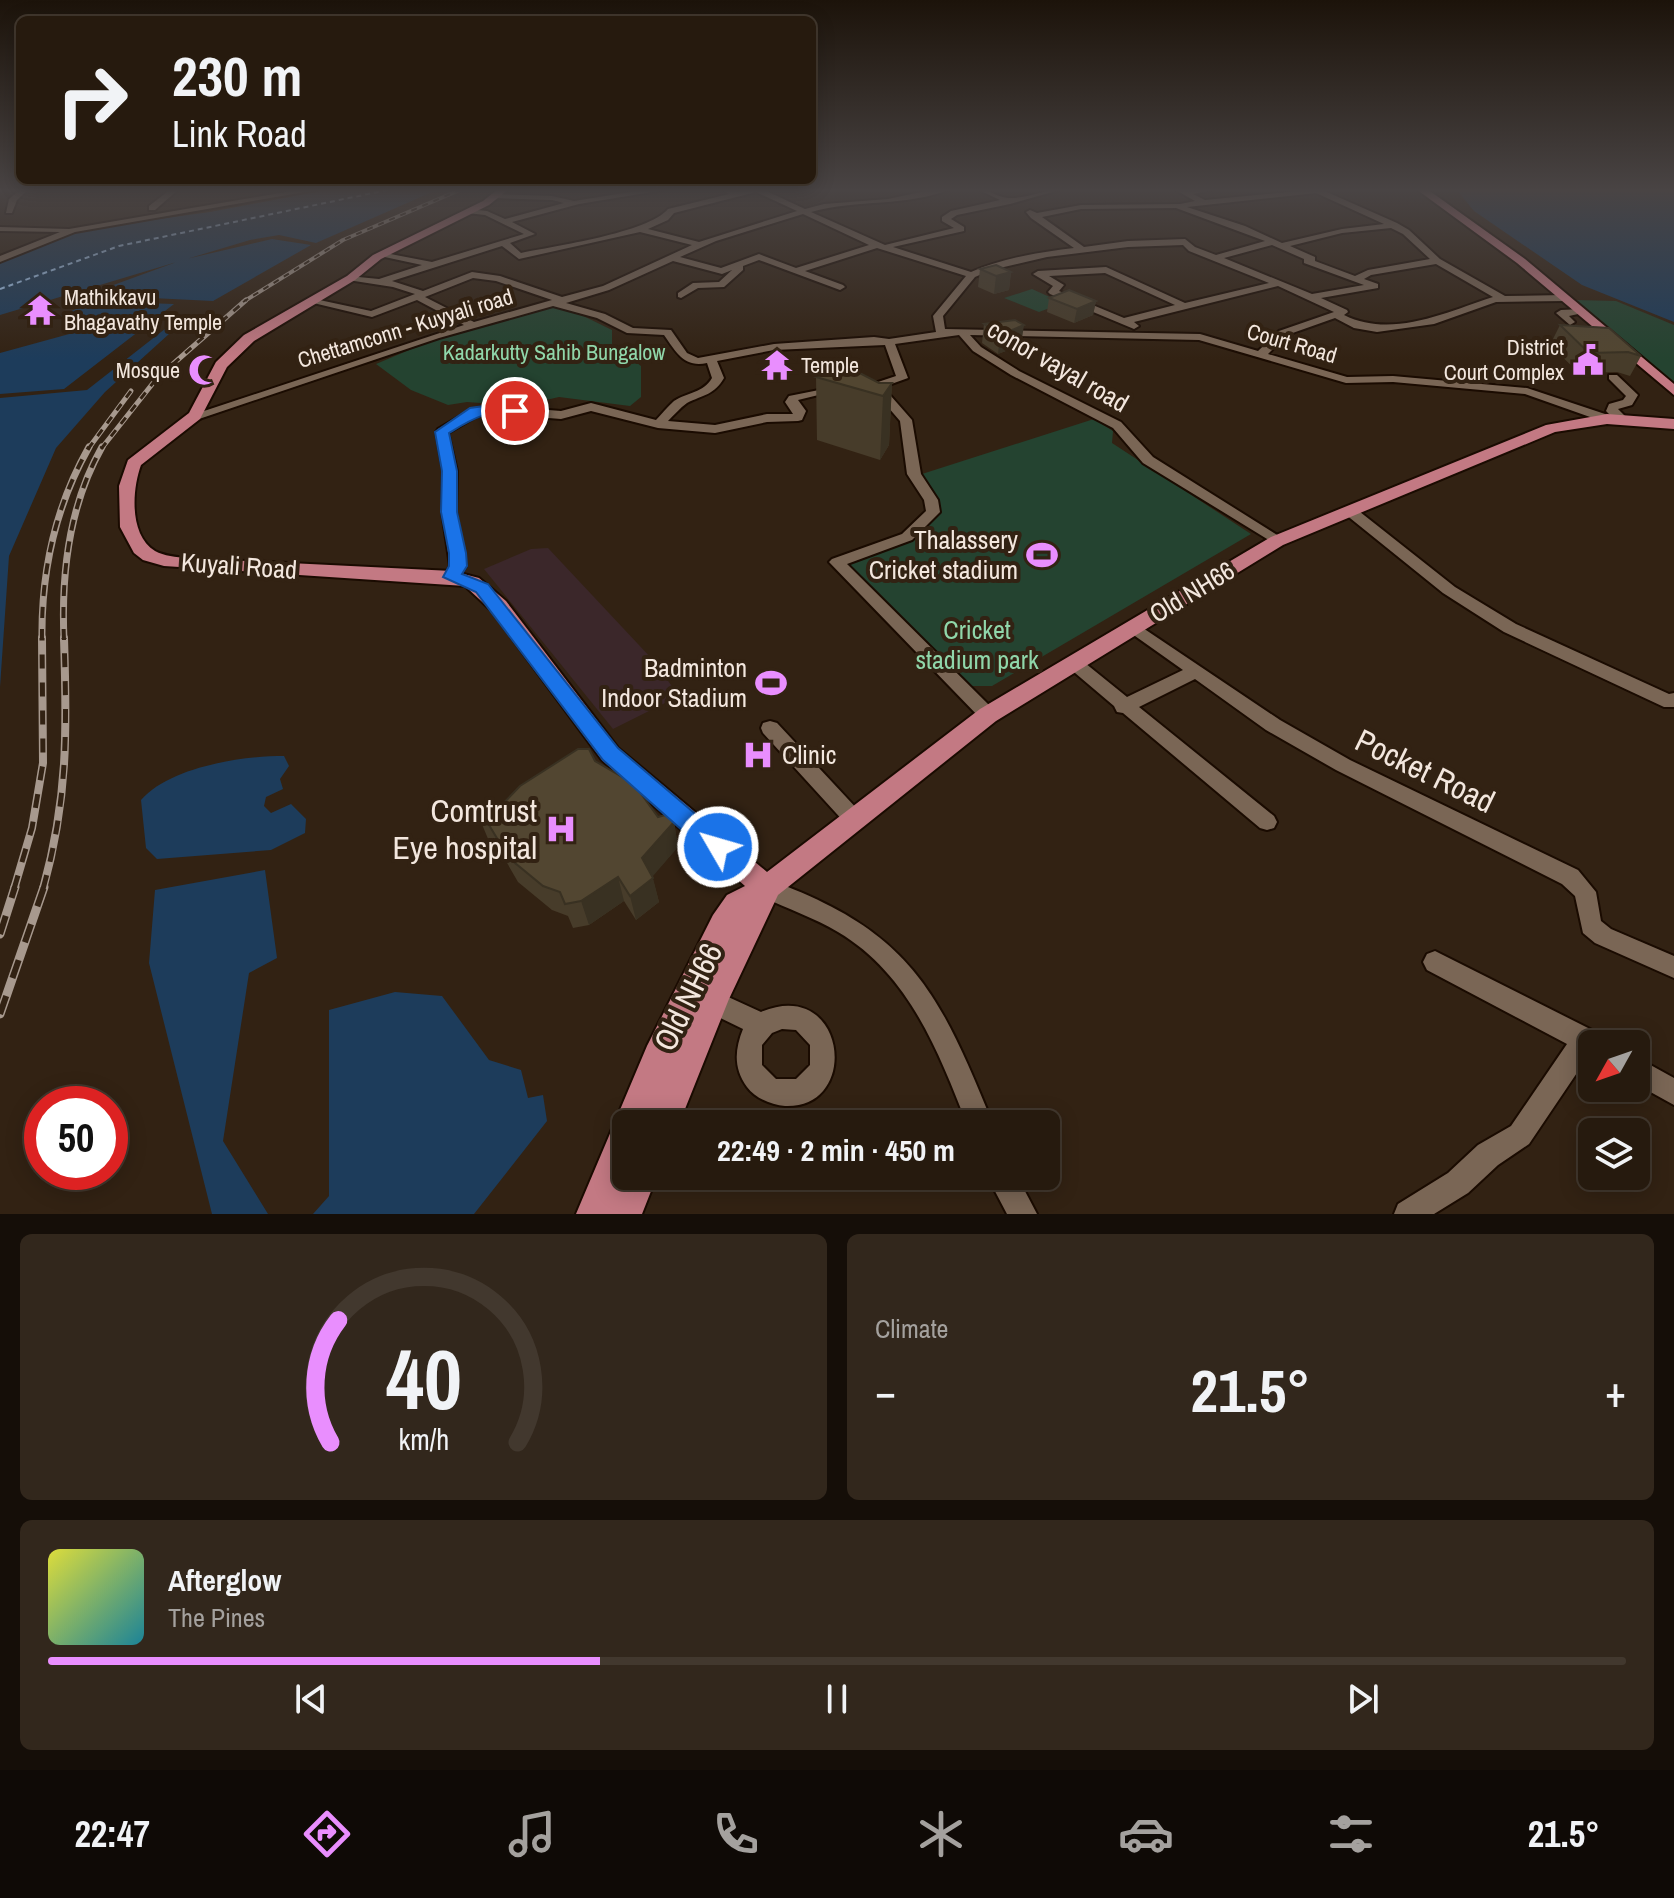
<!DOCTYPE html>
<meta charset="utf-8">
<style>
body{margin:0;font-family:"Archivo Narrow",sans-serif;background:#32271c;color:#f1f3f6;height:100vh;display:flex;flex-direction:column;font-size:30px;white-space:nowrap}
*{box-sizing:border-box;margin:0}
p{font-size:26px;color:#a4a19e}
.icon{flex:none;width:44px;height:44px;fill:none;stroke:currentColor;stroke-width:2;stroke-linecap:round;stroke-linejoin:round}
.map{position:relative;height:1214px;overflow:hidden}
.panel{display:flex;flex-direction:column;gap:20px;padding:20px;background:#150e08;flex:1}
.panel>*{flex:none}
.guide{position:absolute;left:16px;top:16px;width:800px;height:168px;border-radius:12px;box-shadow:0 4px 20px #0003,0 0 0 2px #42382e;background:#261a0e;color:#f1f3f6;overflow:hidden}
.needle{width:52px;rotate:230deg}
.buttons{position:absolute;left:1578px;top:1030px;display:grid;gap:16px}
.buttons a{display:grid;place-items:center;width:72px;height:72px;border-radius:12px;background:#261a0e;box-shadow:0 4px 20px #0003,0 0 0 2px #42382e;font-size:40px}
.speed{position:absolute;left:24px;top:1086px;display:flex;gap:16px;font-size:40px;font-weight:700;text-align:center}
.speed>*{display:grid;place-content:center;width:104px;height:104px;border-radius:50%;background:#261a0e;box-shadow:0 4px 20px #0003,0 0 0 2px #42382e;line-height:1}
.speed .limit{border:12px solid #d22;background:#fff;color:#111}
.pin{position:absolute;display:grid;place-items:center;width:68px;height:68px;color:#fff;margin:-34px;border:4px solid #fff;border-radius:50%;box-shadow:0 2px 8px #0007}
.me{position:absolute;width:88px;margin:-44px;rotate:308deg;stroke-linejoin:round;filter:drop-shadow(0 0 6px #0008)}
.turn{display:flex;align-items:center;gap:28px;height:168px;padding:0 24px;font-size:36px}
.turn .icon{width:104px;height:104px;stroke-width:2.5}
.turn b{display:block;font-size:56px;line-height:68px}
.big{font-size:60px;font-weight:700;line-height:1.1}
.panel .tile{flex:1;display:flex;flex-direction:column;justify-content:center;gap:12px;min-width:0;padding:0 28px;border-radius:12px;background:#32271c}
.panel .dial{align-items:center;gap:0}
.dial svg{height:208px;overflow:visible;fill:none;stroke:#42382e;stroke-width:7;stroke-linecap:round;text-anchor:middle}
.dial text{fill:#f1f3f6;stroke:none}
.song{display:flex;align-items:center;gap:24px}
.cover{width:96px;height:96px;border-radius:12px;background:linear-gradient(135deg,hsl(60 70% 55%),hsl(190 70% 35%))}
.played{height:8px;border-radius:4px;background:linear-gradient(90deg,#e98efe 35%,#42382e 35%)}
.keys{display:flex;justify-content:space-around;direction:ltr}
.heat{display:flex;justify-content:space-between;align-items:center;font-size:44px;direction:ltr}
.panel .tiles{flex:1;display:grid;gap:20px;grid-template-columns:1fr 1fr}
.tile:last-child{grid-column:span 2}
.trip{position:absolute;left:612px;top:1110px;width:448px;height:80px;border-radius:12px;background:#261a0e;box-shadow:0 4px 20px #0003,0 0 0 2px #42382e;font-weight:700;line-height:80px;text-align:center}
.tab-bar{display:flex;height:128px;justify-content:space-around;align-items:center;background:#0f0a06;color:#a4a19e}
.tab-bar .icon{width:56px;height:56px}
.tab-bar .current{color:#e98efe}
.tab-bar b{font-size:36px;color:#f1f3f6}
.map>svg:first-child{display:block}
.education{fill:#3b272a}
.green{fill:#244330}
.water{fill:#1d3c5b}
.lines{fill:none;stroke-linecap:round;stroke-linejoin:round}
.ferry{stroke:#a3ccf8;stroke-width:2;stroke-dasharray:5 4;stroke-linecap:butt}
.minor-casing{stroke:#1a0b01;stroke-width:4}
.major-casing{stroke:#1a0b01;stroke-width:4}
.minor{fill:#7a6655;fill-rule:evenodd}
.major{fill:#c37983;fill-rule:evenodd}
.rail-far4-casing{stroke:#a7998e;stroke-width:4}
.rail-far3-casing{stroke:#a7998e;stroke-width:5}
.rail-far2-casing{stroke:#a7998e;stroke-width:7}
.rail-far1-casing{stroke:#a7998e;stroke-width:8}
.rail-casing{stroke:#a7998e;stroke-width:9}
.rail-far4{stroke:#322213;stroke-width:2;stroke-dasharray:6;stroke-linecap:butt}
.rail-far3{stroke:#322213;stroke-width:3;stroke-dasharray:8;stroke-linecap:butt}
.rail-far2{stroke:#322213;stroke-width:4;stroke-dasharray:11;stroke-linecap:butt}
.rail-far1{stroke:#322213;stroke-width:5;stroke-dasharray:14;stroke-linecap:butt}
.rail{stroke:#322213;stroke-width:6;stroke-dasharray:19;stroke-linecap:butt}
.wall{fill:#473c2a}
.shaded-wall{fill:#393122}
.building{fill:#524631;stroke:#393122;stroke-width:2}
.route{fill:#1a73e8;stroke:#114b97;stroke-width:2}
.labels{text-anchor:middle;stroke-width:8;stroke-linejoin:round;paint-order:stroke}
.far-poi-label{font-size:22px;fill:#f3e7de;stroke:#322213;text-anchor:start}
.far-street-label{font-size:22px;fill:#f3e7de;stroke:#322213}
.far-park-label{font-size:22px;fill:#90d7aa;stroke:#322213}
.street-label{font-size:26px;fill:#f3e7de;stroke:#322213}
.poi-label{font-size:26px;fill:#f3e7de;stroke:#322213;text-anchor:end}
.park-label{font-size:26px;fill:#90d7aa;stroke:#322213}
.near-street-label{font-size:32px;fill:#f3e7de;stroke:#322213}
.near-poi-label{font-size:32px;fill:#f3e7de;stroke:#322213;text-anchor:end}
</style>
<div class="map">
<svg width="1674" height="1214" viewBox="0 0 1674 1214">
<rect width="100%" height="100%" fill="#322213"/>
<path class="education" d="M548,548L653,660L679,696L613,729L484,569L531,549Z"/>
<path class="green" d="M1032,289L1063,303L1039,312L1004,298Z
M1575,300L1616,301L1674,325V383Z
M550,307L569,309L612,330V344L641,366V397L630,406L559,397L520,406L467,402L448,405L411,390L376,364L435,339Z
M1094,419L1113,431L1112,443L1251,534L992,686H970L845,564L914,539L937,517L936,501L922,474Z"/>
<path class="water" d="M332,189H439L316,243L279,235L250,240L0,315V261L87,229L210,212Z
M1456,189H1674V322L1582,285L1474,211Z
M272,239L311,245L213,301L111,296L97,291L182,260Z
M114,302L174,304L64,389L0,394V353L102,325L56,318L89,303Z
M180,324L105,392L56,448L9,556L0,687V398L87,390L170,325Z
M284,756L289,766L280,779L283,789L266,797L264,806L271,813L291,804L306,819L305,833L271,850L157,859L146,848L141,800C170,767 241,756 284,756Z
M265,870L277,958L249,973L223,1141L268,1214H212L149,963L155,890Z
M395,992L442,996L489,1060L521,1070L528,1098L543,1095L547,1121L474,1214H313L329,1196V1010Z"/>
<g class="lines">
<path class="ferry" d="M0,289L119,246L392,189"/>
<defs>
<path id="minor" d="M21,189H29L17,200L12,213H6L9,199Z
M171,189H179L155,210H149V206Z
M303,189H322L75,232L0,262V256L60,232L0,231V227L69,229Z
M649,189H670L579,204L512,222L535,234L510,243L521,253C554,246 648,233 668,209L729,194L721,189L737,192L762,189L805,209L824,204L888,199L935,189H951C907,207 857,199 811,212L885,245L954,228L942,221V217L951,211L1000,200L977,189C989,189 998,198 1009,198C1026,199 1045,189 1063,189L1010,204L957,215L951,219L964,227V231L893,247L971,272C1003,258 1040,252 1074,248L1031,218L1026,212L1030,210L1037,213L1081,205L1180,204L1195,201L1174,189H1216L1193,194L1205,200L1320,189L1397,223L1409,230L1440,259L1505,296L1565,295L1570,298L1565,301L1496,302L1434,324L1377,332L1354,328L1335,318L1287,335L1268,354L1347,377L1393,376L1527,388L1611,416L1606,411L1609,404L1623,400L1626,396L1609,379V375H1617L1638,395L1632,405L1618,409L1629,420L1627,423H1619L1611,417V422L1607,423L1525,394L1393,382L1346,383L1199,340L970,335L981,347L1019,371L1121,422L1153,457L1282,538L1284,541L1277,545L1143,463L1113,428L1011,375L973,351L959,335L895,344L908,378L883,387L912,420L921,474L938,500L940,512L912,540L847,564L994,710L997,715L994,720H982L829,562L832,559L902,534L926,511L924,500L907,474L900,421L869,385L896,376L885,345L774,350L717,361L724,378C714,395 703,395 687,403C680,408 674,415 668,421L715,425L767,414H793L785,402L789,396L839,386V390L798,400L806,411L802,420L798,421L767,422L715,433L658,428L591,411L561,419L500,414L477,416L448,433L457,471L456,512L466,566L457,580L452,582L444,577L450,566L442,512L443,471L436,432L438,429L469,411L500,406L561,411L591,403L656,420C662,414 667,407 674,401C688,392 703,393 712,378L707,363C684,368 676,352 664,335L627,333L597,318L553,306L439,338L199,419L195,420L189,416L464,325L417,300L372,317L305,301L310,298L371,311L415,294L393,287L348,280V276L379,279L422,265L380,256V252L432,262L524,234L485,215L467,213V209L487,211L505,219L564,203L552,200L496,198L493,194L552,196L574,201ZM756,192L797,211L699,242L648,229L668,220L674,213ZM1316,193L1384,224L1342,229L1282,243L1245,226L1187,207ZM1176,208L1265,241L1216,255L1195,247L1185,239L1128,241L1084,247L1042,217L1081,209ZM803,214L869,245L796,268L759,254L721,268L680,257L716,241ZM1391,228L1403,234L1430,259L1368,270L1355,276L1315,261V257L1290,246L1342,233ZM640,232L692,245L603,286L562,297L500,276L472,272L423,291L392,281L502,246L519,259ZM1183,245L1189,251L1269,283L1185,303L1106,267L1038,271L1033,274L1053,286L1048,292L1050,294L1134,329L1139,326L1134,322L1278,286L1334,312L1279,331L1258,351L1200,334L945,329L943,316L975,277L991,270L1047,257L1128,247ZM1272,245L1304,259V263L1364,285L1312,294L1224,258ZM877,248L966,276L933,316L936,332L889,339L874,337L774,344L698,358L687,353L671,330L633,328L605,314L566,303L609,290L673,261L722,274L732,270L719,282L693,283L678,293V297L681,298L698,288L724,287L743,270V266L759,260L840,290L845,287L843,285L805,271ZM1436,264L1493,297C1446,312 1392,339 1344,315L1348,312L1347,310L1321,298L1378,288V284L1364,279L1371,275ZM1105,273L1175,305L1124,318L1059,291L1064,285L1049,276ZM473,278L496,281L552,300L474,322L425,297Z
M1561,310L1582,309L1587,312L1569,316L1575,322L1570,325L1556,313Z
M1350,507L1355,508L1455,587L1516,624L1669,694L1674,693V707H1664L1504,632L1443,593L1345,514L1343,511L1345,508Z
M1134,622L1280,720L1350,760L1578,870L1596,892L1601,921L1611,929L1674,956V978L1595,943L1583,933L1575,896L1562,884L1336,770L1266,730L1195,679L1139,707L1274,816L1277,822L1274,828L1267,830L1260,828L1123,713L1117,712L1114,706L1068,667L1065,663L1068,659H1080L1127,697L1183,670L1128,631L1126,627Z
M770,721L777,723L860,812L863,818L860,824L853,826L846,824L763,733L761,728L763,723Z
M767,879C911,931 938,990 993,1124H967C938,1051 909,974 838,932C813,917 785,908 759,895L756,888L759,881Z
M1435,951L1594,1031L1601,1035L1604,1044H1592V1056L1589,1055L1529,1144L1498,1165L1468,1193L1434,1214H1394L1398,1204L1448,1173L1478,1145L1511,1126L1567,1044L1427,970L1423,962L1427,954Z
M713,990L761,1012C846,976 862,1109 785,1106C771,1105 755,1098 747,1087C733,1068 735,1049 743,1029L704,1010L701,1002L704,994ZM782,1029L796,1030L810,1045V1065L796,1079H776L762,1065V1045L772,1033Z
M1636,1057L1674,1078V1105L1636,1084Z
M987,1176H1017L1037,1214H1007Z"/>
<path id="major" d="M498,189H509L489,205L381,259L355,280L254,341L227,367L200,419L141,465C132,490 129,535 155,551C164,556 176,557 187,558L452,571L479,578L506,601L618,748L767,872L980,709L1271,537L1546,425L1607,414L1674,419V429L1607,424L1555,432L1283,545L996,721L778,895L729,999L679,1124H626V1176H657L642,1214H576L647,1046L713,915L727,895L745,886L602,760L492,611L465,586L164,566L143,560L134,553L120,527L119,486L128,460L189,413L216,362L244,335L347,276L373,255L483,201Z
M1416,189H1427L1525,259L1674,384V395L1517,263Z"/>
</defs>
<use href="#minor" class="minor-casing"/>
<use href="#major" class="major-casing"/>
<use href="#minor" class="minor"/>
<use href="#major" class="major"/>
<defs>
<path id="rail-far4" d="M243,302L343,240L462,189"/>
<path id="rail-far3" d="M88,449L131,391
M101,449L157,378L246,300"/>
<path id="rail-far2" d="M42,640C41,571 55,507 89,447
M64,640C61,574 69,505 102,447"/>
<path id="rail-far1" d="M14,889L32,828L43,763L42,638
M43,889C68,799 67,730 64,638"/>
<path id="rail" d="M0,934L15,887
M0,1014L44,887"/>
</defs>
<use href="#rail-far4" class="rail-far4-casing"/>
<use href="#rail-far3" class="rail-far3-casing"/>
<use href="#rail-far2" class="rail-far2-casing"/>
<use href="#rail-far1" class="rail-far1-casing"/>
<use href="#rail" class="rail-casing"/>
<use href="#rail-far4" class="rail-far4"/>
<use href="#rail-far3" class="rail-far3"/>
<use href="#rail-far2" class="rail-far2"/>
<use href="#rail-far1" class="rail-far1"/>
<use href="#rail" class="rail"/>
</g>
<path class="wall" d="M980,269L1011,272L1009,290L994,294L978,287Z
M1049,298L1096,301L1093,315L1074,323L1047,312Z
M984,324L1021,345L998,354L982,343Z
M1560,325L1641,356L1630,376L1617,372L1579,373L1550,345Z
M816,377L892,383L889,445L880,460L817,440Z
M595,761L658,817L674,822L678,847L652,876L659,902L636,920L624,901L589,925L573,928L568,916L552,910L518,882L499,849L491,846L481,822L497,810Z"/>
<path class="shaded-wall" d="M1011,272L1009,290L994,294L996,276Z
M1096,301L1093,315L1074,323L1077,309Z
M1024,325L1021,345L998,354L1000,335Z
M892,383L889,445L880,460L883,396Z
M674,822L678,847L647,883L642,858Z
M618,877L624,901L589,925L581,901Z
M653,878L659,902L636,920L630,896Z"/>
<path class="building" d="M996,265L1011,272L996,276L980,269Z
M1069,290L1096,301L1077,309L1049,298Z
M1015,320L1024,325L1000,335L984,324Z
M1560,325L1609,328L1641,356L1628,352L1589,353Z
M844,365L879,383H892L883,396L816,377Z
M578,749H589L595,761L634,784L658,817L665,815L674,822L642,858L653,878L630,896L618,877L581,901L565,904L560,892L543,886L509,858L489,825L481,822L482,814L493,807L497,810L520,786Z"/>
<linearGradient id="sky" x2="0" y2="1"><stop stop-color="#1c130a"/><stop offset="0.53" stop-color="#494444"/><stop offset="1" stop-color="#494444" stop-opacity="0"/></linearGradient>
<rect width="1674" height="359" fill="url(#sky)"/>
<path class="route" d="M498,404L521,411L515,415C487,409 472,419 449,433L457,471V512L466,553L467,566L462,574L488,584L618,748L726,840L730,847L726,854L718,857L709,854L603,760L476,592L443,577L449,566V553L441,512L442,471L435,432L470,408Z"/>
<defs>
<symbol id="temple-bare" viewBox="-9 -9 18 18"><path d="M0-6L5-2H3V0L6.5 2.5H4V6H1.5V3h-3V6H-4V2.5H-6.5L-3 0V-2H-5Z" fill="#e98efe" stroke="#322213" stroke-width="2.5" paint-order="stroke"/></symbol>
<symbol id="civic-bare" viewBox="-9 -9 18 18"><path d="M-.6-6.5H3V-4.5H.6V-3L4-1V1h2V6H-6V1h2V-1L-.6-3ZM-1.2 2.5V6h2.4V2.5Z" fill="#e98efe" stroke="#322213" stroke-width="2.5" paint-order="stroke"/></symbol>
<symbol id="mosque-bare" viewBox="-9 -9 18 18"><path d="M3.5-4.9A6 6 0 1 0 3.5 4.9A5 5 0 1 1 3.5-4.9Z" fill="#e98efe" stroke="#322213" stroke-width="2.5" paint-order="stroke"/></symbol>
<symbol id="stadium-bare" viewBox="-9 -9 18 18"><path d="M0-5a6.5 5 0 1 0 0 10a6.5 5 0 1 0 0-10ZM-3.5-1.8h7v3.6h-7Z" fill="#e98efe" stroke="#322213" stroke-width="2.5" paint-order="stroke"/></symbol>
<symbol id="hospital-bare" viewBox="-9 -9 18 18"><path d="M-5-5h3v3.5h4V-5h3V5h-3V1.5h-4V5h-3Z" fill="#e98efe" stroke="#322213" stroke-width="2.5" paint-order="stroke"/></symbol>
</defs>
<g fill-rule="evenodd">
<use href="#temple-bare" x="18" y="288" width="44" height="44"/>
<use href="#civic-bare" x="1566" y="338" width="44" height="44"/>
<use href="#temple-bare" x="755" y="343" width="44" height="44"/>
<use href="#mosque-bare" x="182" y="348" width="44" height="44"/>
<use href="#stadium-bare" x="1020" y="533" width="44" height="44"/>
<use href="#stadium-bare" x="749" y="661" width="44" height="44"/>
<use href="#hospital-bare" x="736" y="733" width="44" height="44"/>
<use href="#hospital-bare" x="539" y="807" width="44" height="44"/>
</g>
<g class="labels">
<g class="far-poi-label">
<text x="64" y="305">Mathikkavu<tspan x="64" dy="25">Bhagavathy Temple</tspan></text>
<text x="1564" y="355" text-anchor="end">District<tspan x="1564" dy="25">Court Complex</tspan></text>
<text x="801" y="373">Temple</text>
<text x="180" y="378" text-anchor="end">Mosque</text>
</g>
<g class="far-street-label">
<text transform="translate(405 328) rotate(-17)" y="8">Chettamconn - Kuyyali road</text>
<text transform="translate(1292 343) rotate(16)" y="8">Court Road</text>
</g>
<g class="far-park-label">
<text x="554" y="360">Kadarkutty Sahib Bungalow</text>
</g>
<g class="street-label">
<text transform="translate(1058 366) rotate(30)" y="9">conor vayal road</text>
<text transform="translate(239 566) rotate(4)" y="9">Kuyali Road</text>
<text transform="translate(1192 592) rotate(-31)" y="9">Old NH66</text>
</g>
<g class="poi-label">
<text x="1018" y="549">Thalassery<tspan x="1018" dy="30">Cricket stadium</tspan></text>
<text x="747" y="677">Badminton<tspan x="747" dy="30">Indoor Stadium</tspan></text>
<text x="782" y="764" text-anchor="start">Clinic</text>
</g>
<g class="park-label">
<text x="977" y="639">Cricket<tspan x="977" dy="30">stadium park</tspan></text>
</g>
<g class="near-street-label">
<text transform="translate(1425 771) rotate(26)" y="11">Pocket Road</text>
<text transform="translate(688 997) rotate(-64)" y="11">Old NH66</text>
</g>
<g class="near-poi-label">
<text x="537" y="822">Comtrust<tspan x="537" dy="37">Eye hospital</tspan></text>
</g>
</g>
</svg>
<div class="buttons">
<a><svg class="needle" viewBox="-14 -14 28 28"><path d="M0-13l5 13h-10z" fill="#e53935"/><path d="M0 13l5-13h-10z" fill="#a4a19e"/></svg></a>
<a><svg class="icon" aria-label="layers" viewBox="0 0 24 24"><path d="M12 4l9 5-9 5-9-5zM3 14l9 5 9-5"/></svg></a>
</div>
<div class="speed"><div class="limit">50</div></div>
<div class="pin" style="left:515px;top:411px;background:#d93025"><svg class="icon" aria-label="arrive" viewBox="0 0 24 24"><path d="M6 21V4h12l-3 4 3 4H6"/></svg></div>
<svg class="me" style="left:718px;top:847px" viewBox="-20 -20 40 40"><circle r="17" fill="#1a73e8" stroke="#fff" stroke-width="3"/><path d="M0-11L8 9 0 5-8 9z" fill="#fff"/></svg>
<div class="trip">22:49 · 2 min · 450 m</div>
<div class="guide">
<div class="turn"><svg class="icon" aria-label="right" viewBox="0 0 24 24"><path d="M7 20v-9h11M14 6l5 5-5 5"/></svg><div><b>230 m</b>Link Road</div></div>
</div>
</div>
<section class="panel">
<div class="tiles">
<div class="tile dial"><svg viewBox="0 0 100 80">
<path d="M14 69A42 42 0 1 1 86 69"/>
<path d="M14 69A42 42 0 0 1 17 22" stroke="#e98efe"/>
<text x="50" y="56" font-size="32" font-weight="700">40</text>
<text x="50" y="72" font-size="11">km/h</text>
</svg></div>
<div class="tile"><p>Climate</p>
<div class="heat"><a>−</a><b class="big">21.5°</b><a>+</a></div>
</div>
<div class="tile">
<div class="song"><i class="cover"></i><div><b>Afterglow</b><p>The Pines</p></div></div>
<div class="played"></div>
<div class="keys"><svg class="icon" aria-label="previous" viewBox="0 0 24 24"><path d="M18 5L8 12l10 7zM5 5v14"/></svg><svg class="icon" aria-label="pause" viewBox="0 0 24 24"><path d="M8 5v14M16 5v14"/></svg><svg class="icon" aria-label="next" viewBox="0 0 24 24"><path d="M6 5l10 7-10 7zM19 5v14"/></svg></div>
</div>
</div>
</section>
<nav class="tab-bar">
<b>22:47</b>
<svg class="icon current" aria-label="directions" viewBox="0 0 24 24"><path d="M12 3l9 9-9 9-9-9zM9 14v-3h6M13 9l2 2-2 2"/></svg>
<svg class="icon" aria-label="music" viewBox="0 0 24 24"><path d="M9 18V5l10-2v13"/><circle cx="6" cy="18" r="3"/><circle cx="16" cy="16" r="3"/></svg>
<svg class="icon" aria-label="phone" viewBox="0 0 24 24"><path d="M5 4h4l2 5-3 2q2 4 5 5l2-3 5 2v4C11 20 4 13 5 4z"/></svg>
<svg class="icon" aria-label="climate" viewBox="0 0 24 24"><path d="M12 3v18M4 7l16 10M4 17L20 7"/></svg>
<svg class="icon" aria-label="car" viewBox="0 0 24 24"><path d="M5 17H2v-5l4-1 3-4h7l3 4 3 1v5h-3M9 17h6M6 11h13"/><circle cx="7" cy="17" r="2"/><circle cx="17" cy="17" r="2"/></svg>
<svg class="icon" aria-label="filters" viewBox="0 0 24 24"><path d="M4 7h16M4 17h16"/><circle cx="9" cy="7" r="2"/><circle cx="15" cy="17" r="2"/></svg>
<b>21.5°</b>
</nav>
